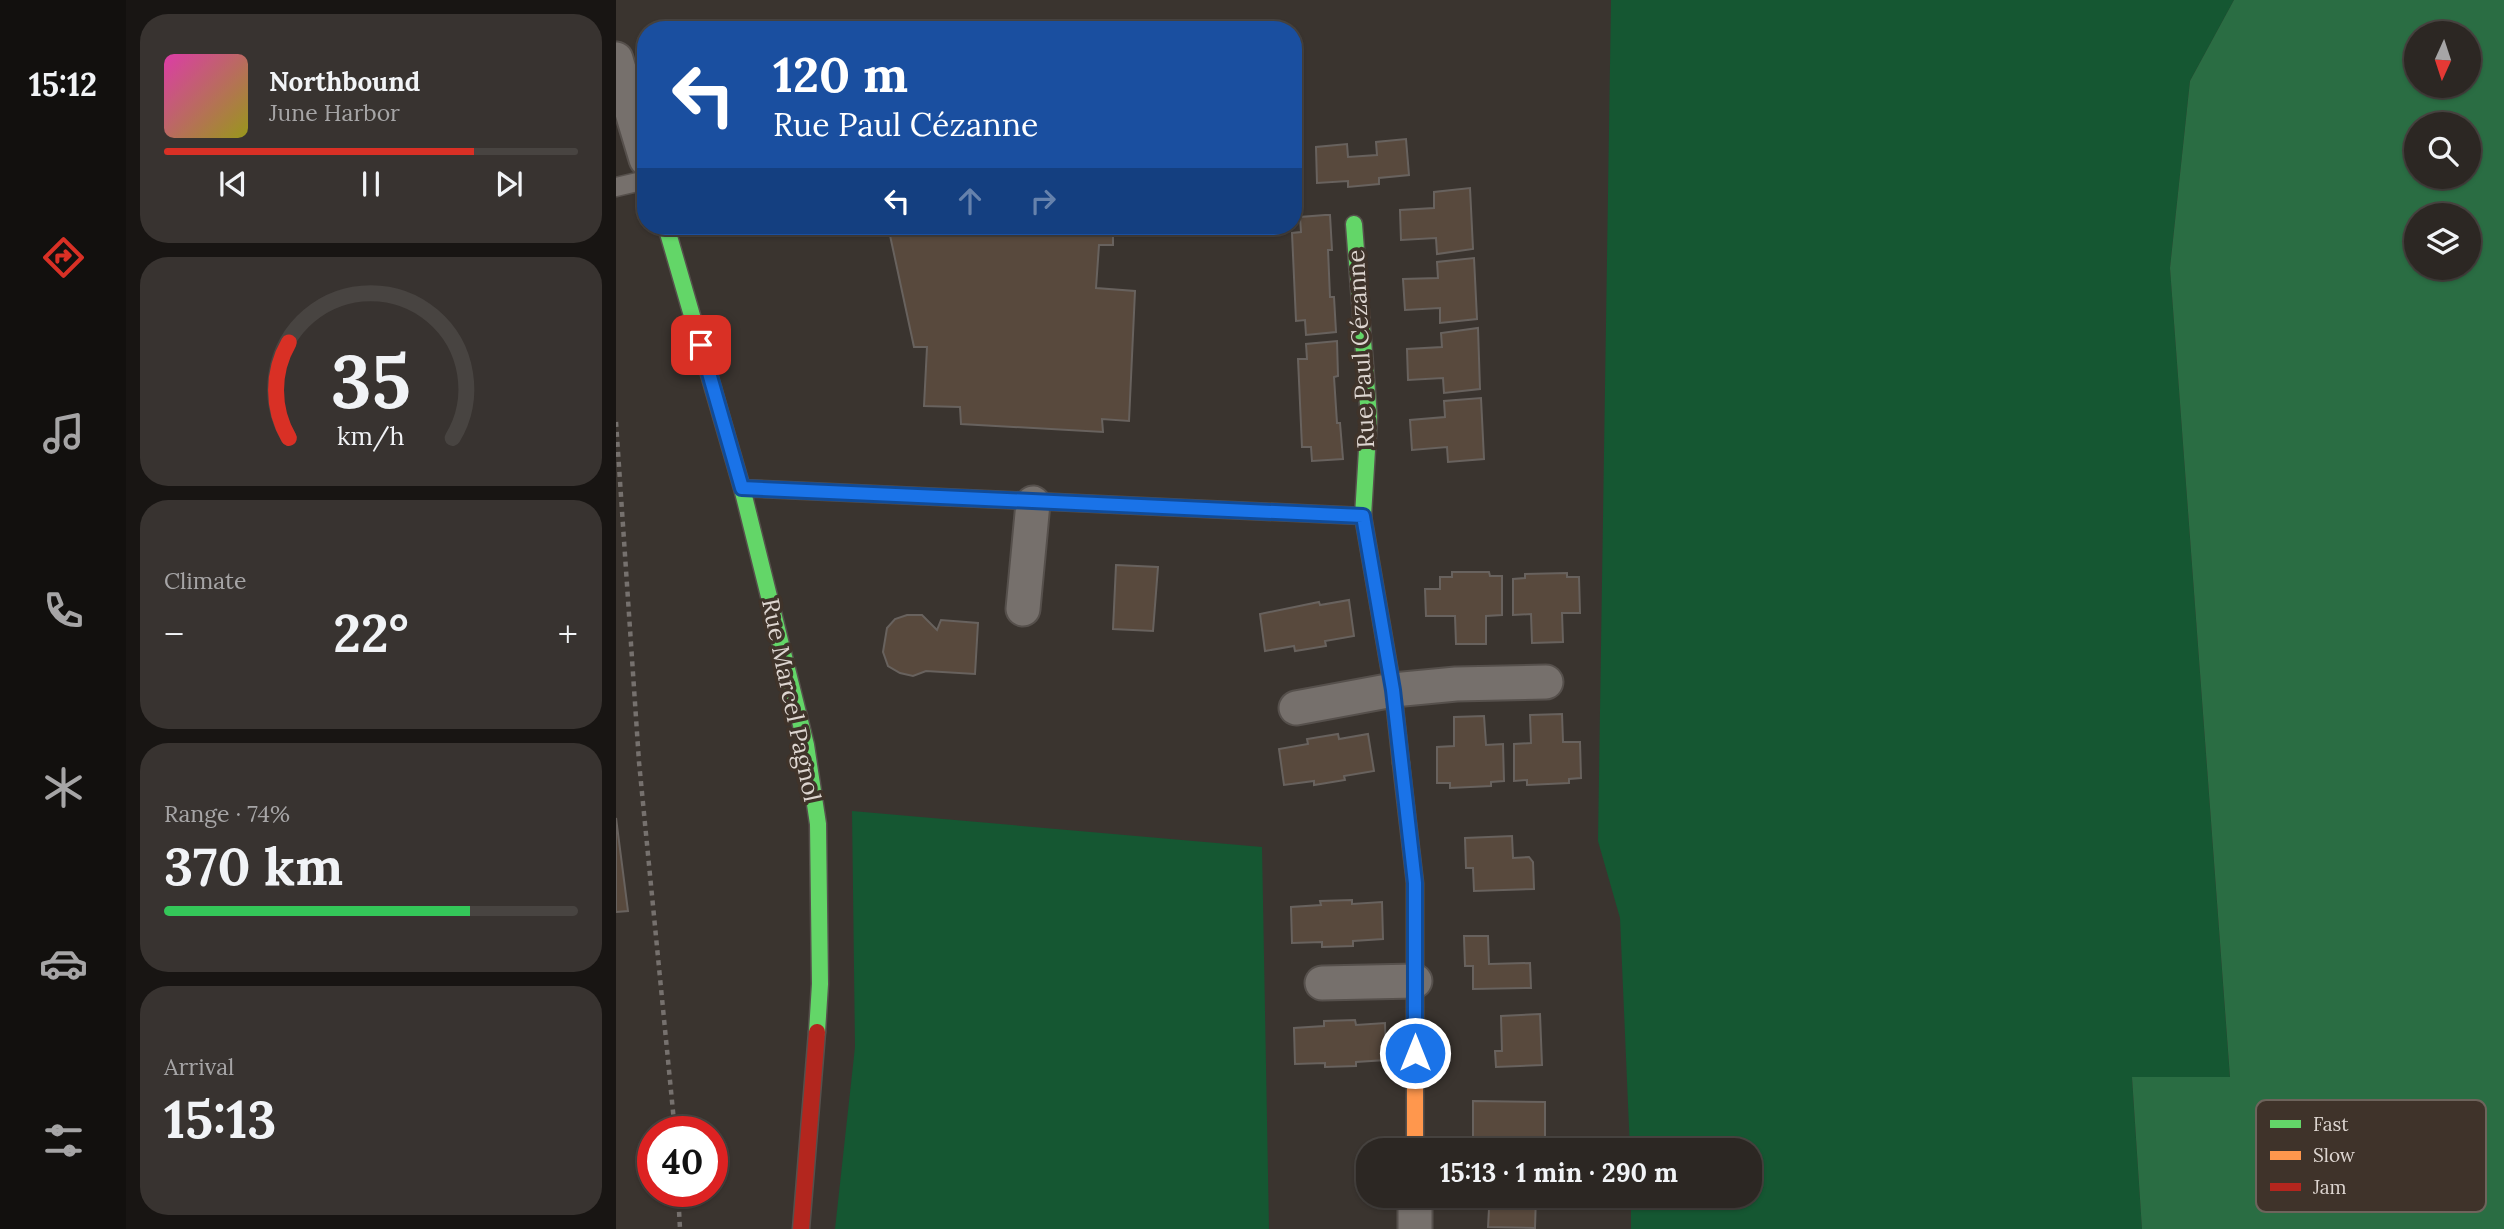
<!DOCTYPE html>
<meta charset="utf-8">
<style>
body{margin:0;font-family:Lora,serif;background:#383330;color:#f1f3f6;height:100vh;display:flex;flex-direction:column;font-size:26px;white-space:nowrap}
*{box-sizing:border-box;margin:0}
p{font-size:23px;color:#a6a5a6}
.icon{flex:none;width:38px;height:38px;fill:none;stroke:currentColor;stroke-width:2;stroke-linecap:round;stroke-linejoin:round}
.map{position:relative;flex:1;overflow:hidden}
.panel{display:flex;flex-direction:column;gap:14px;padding:14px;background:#181513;width:490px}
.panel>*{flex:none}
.top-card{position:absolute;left:21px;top:21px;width:665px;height:214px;border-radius:28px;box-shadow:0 2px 5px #0004,0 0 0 2px #484441;background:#1a4fa0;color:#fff;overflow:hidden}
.needle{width:46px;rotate:183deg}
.tools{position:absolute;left:1788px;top:21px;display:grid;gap:14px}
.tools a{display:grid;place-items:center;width:77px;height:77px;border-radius:50%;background:#2c2723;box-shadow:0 2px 5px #0004,0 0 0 2px #484441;font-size:35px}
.speed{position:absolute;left:21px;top:1116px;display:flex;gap:14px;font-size:35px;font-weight:700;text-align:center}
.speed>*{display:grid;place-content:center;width:91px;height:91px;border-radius:50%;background:#2c2723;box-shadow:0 2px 5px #0004,0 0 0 2px #484441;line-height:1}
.speed .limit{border:10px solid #d22;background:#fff;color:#111}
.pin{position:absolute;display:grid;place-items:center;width:60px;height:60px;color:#fff;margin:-30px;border-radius:14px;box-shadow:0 4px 10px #0006}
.me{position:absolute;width:77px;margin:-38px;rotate:0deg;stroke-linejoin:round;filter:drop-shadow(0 0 5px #0008)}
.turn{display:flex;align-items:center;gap:24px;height:147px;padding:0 21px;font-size:32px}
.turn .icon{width:91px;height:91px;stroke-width:2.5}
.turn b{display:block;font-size:49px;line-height:60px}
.lanes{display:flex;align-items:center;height:66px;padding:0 21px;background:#0003;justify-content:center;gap:35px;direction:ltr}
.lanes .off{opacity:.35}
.big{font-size:52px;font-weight:700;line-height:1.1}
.panel .widget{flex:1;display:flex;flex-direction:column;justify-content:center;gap:10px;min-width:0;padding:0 24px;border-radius:28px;background:#383330}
.panel .dial{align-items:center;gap:0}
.dial svg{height:182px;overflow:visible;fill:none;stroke:#484441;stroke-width:7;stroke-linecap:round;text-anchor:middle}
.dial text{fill:#f1f3f6;stroke:none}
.song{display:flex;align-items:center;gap:21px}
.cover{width:84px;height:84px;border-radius:10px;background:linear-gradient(135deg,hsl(320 70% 55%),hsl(60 70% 35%))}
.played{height:7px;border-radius:4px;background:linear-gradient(90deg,#d93025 75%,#484441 75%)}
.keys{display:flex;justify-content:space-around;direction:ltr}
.heat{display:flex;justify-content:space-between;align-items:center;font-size:38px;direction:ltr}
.charge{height:10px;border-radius:5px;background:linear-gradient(90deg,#34c759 74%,#484441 0)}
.trip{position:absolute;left:740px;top:1138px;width:406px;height:70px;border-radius:28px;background:#2c2723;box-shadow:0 2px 5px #0004,0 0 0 2px #484441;font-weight:700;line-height:70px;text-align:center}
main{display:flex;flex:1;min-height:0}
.tab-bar{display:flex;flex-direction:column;width:126px;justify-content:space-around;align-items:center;background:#12100e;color:#a6a5a6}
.tab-bar .icon{width:49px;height:49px}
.tab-bar .active{color:#d93025}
.tab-bar b{font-size:32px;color:#f1f3f6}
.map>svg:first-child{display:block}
.green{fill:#155732}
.forest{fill:#2a6d43;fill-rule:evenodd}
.building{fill:#58493d;stroke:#68625e;stroke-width:2}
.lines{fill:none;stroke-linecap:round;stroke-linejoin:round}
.lane-casing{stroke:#56504c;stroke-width:21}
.street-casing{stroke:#56504c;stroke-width:37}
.fast-casing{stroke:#56504c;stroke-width:19}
.slow-casing{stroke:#56504c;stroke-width:19}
.jam-casing{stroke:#56504c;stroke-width:19}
.path{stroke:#76716e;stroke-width:4.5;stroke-dasharray:5 5;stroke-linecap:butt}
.lane{stroke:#76706c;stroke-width:18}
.street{stroke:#76706c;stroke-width:33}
.fast{stroke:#63d668;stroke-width:16}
.slow{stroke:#ff974d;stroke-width:16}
.jam{stroke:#b3261e;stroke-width:16}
.route-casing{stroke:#114b97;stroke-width:18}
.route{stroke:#1a73e8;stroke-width:12}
.labels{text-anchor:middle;stroke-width:7;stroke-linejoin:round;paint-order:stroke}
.street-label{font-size:24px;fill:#ddd5d0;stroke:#3f332a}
.key{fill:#3f332a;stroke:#6e645c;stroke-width:2}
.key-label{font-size:19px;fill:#ddd5d0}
</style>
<main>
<nav class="tab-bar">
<b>15:12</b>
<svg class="icon active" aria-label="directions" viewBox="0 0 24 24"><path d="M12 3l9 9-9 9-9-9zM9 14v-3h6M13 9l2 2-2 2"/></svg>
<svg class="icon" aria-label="music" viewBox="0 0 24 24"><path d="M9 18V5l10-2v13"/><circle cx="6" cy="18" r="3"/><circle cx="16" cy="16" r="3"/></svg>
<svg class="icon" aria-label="phone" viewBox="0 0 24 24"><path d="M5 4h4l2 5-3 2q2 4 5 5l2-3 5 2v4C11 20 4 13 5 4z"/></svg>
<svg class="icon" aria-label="climate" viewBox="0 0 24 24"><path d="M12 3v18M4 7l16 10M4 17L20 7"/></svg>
<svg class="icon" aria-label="car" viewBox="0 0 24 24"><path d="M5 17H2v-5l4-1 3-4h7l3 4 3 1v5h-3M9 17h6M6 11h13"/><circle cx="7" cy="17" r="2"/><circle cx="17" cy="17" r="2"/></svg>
<svg class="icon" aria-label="filters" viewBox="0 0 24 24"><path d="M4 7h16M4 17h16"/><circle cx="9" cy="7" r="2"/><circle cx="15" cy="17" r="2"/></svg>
</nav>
<section class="panel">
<div class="widget">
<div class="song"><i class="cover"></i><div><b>Northbound</b><p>June Harbor</p></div></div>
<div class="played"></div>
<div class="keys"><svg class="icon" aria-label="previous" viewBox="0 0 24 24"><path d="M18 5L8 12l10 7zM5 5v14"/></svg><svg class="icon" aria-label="pause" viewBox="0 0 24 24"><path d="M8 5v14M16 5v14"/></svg><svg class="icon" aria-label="next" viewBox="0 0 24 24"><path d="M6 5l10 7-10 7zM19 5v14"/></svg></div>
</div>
<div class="widget dial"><svg viewBox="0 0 100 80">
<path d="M14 69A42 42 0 1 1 86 69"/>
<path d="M14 69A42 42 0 0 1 14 27" stroke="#d93025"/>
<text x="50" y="56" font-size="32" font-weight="700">35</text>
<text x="50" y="72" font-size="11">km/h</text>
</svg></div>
<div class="widget"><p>Climate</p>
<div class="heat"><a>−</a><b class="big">22°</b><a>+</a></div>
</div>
<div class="widget"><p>Range · 74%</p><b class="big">370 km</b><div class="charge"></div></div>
<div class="widget"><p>Arrival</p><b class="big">15:13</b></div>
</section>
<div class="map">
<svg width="1888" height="1229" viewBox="0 0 1888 1229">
<rect width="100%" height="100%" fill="#3a342f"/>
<path class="green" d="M995,0H1618L1574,81L1554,268L1614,1078H1516L1526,1229H1015V1195H1134V1150H1014L1004,918L982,841Z
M236,811L646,847L653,1229H219L239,1047Z"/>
<path class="forest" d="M1618,0H1888V1229H1526L1516,1077H1614L1554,268L1574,81ZM1801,33H1853V86H1801ZM1801,124H1853V177H1801ZM1801,215H1853V268H1801Z"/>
<path class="building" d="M790,139L793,175L763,178V184L732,187V181L701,183L700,147L731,144L732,157L761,155L760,142Z
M854,188L857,249L821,254L820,238L785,240L784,210L818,208V192Z
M709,215H714L716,250H712L714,297H718L720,332L690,335L689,320L680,321L676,233L685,232L684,217Z
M272,226H450L497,230V245H483L480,288L519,291L513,421L486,419L487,432L345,424L344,407L308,406L311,347H298Z
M450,226H521V232Z
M858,258L861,319L824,323V308L789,310L787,279L822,278L821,262Z
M862,328L864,389L828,393L827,378L792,380L791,349L826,347L825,333Z
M721,341L722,376L718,377L721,423H724L727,459L696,461L695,447H686L682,359H691L690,344Z
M865,398L868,459L832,462L831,447L796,450L794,420L829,417L828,401Z
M500,565L542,567L537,631L497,629Z
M836,572H873L874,576H886V615L870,616V644H840L839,616H810L809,589H824V577H836Z
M951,573V577H963L964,613H946L947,642L916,643L915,614L897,615V579L909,578V574Z
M733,600L738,636L709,641L710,646L679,651L678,646L649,651L644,614L703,602L704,605Z
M291,615H306L321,630L325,620L362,623L359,674L310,671L297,676L284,673L272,666L267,652L271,628L279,619Z
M946,714L947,742H964L965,778L953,779V783L911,785V780L898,781V744L915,743L914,715Z
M868,716L870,745L887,744L888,781L875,782V786L834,788V783H821V747L838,746V717Z
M722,734L723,739L752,734L758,771L728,776L729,780L698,785V781L668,785L663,749L692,744L691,739Z
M0,818L12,911L0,912Z
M896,836L897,858L913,857L917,862L918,889L858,891L857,868H850L849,838Z
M736,900V904L766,902L767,939L737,941V946L706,947V942L676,943L675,907L705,905L704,901Z
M848,936H872L873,964L914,963L915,988L857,989V966H849Z
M924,1014L926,1065L880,1067L879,1051H886L885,1016Z
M739,1020L740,1025L769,1023L770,1060L740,1062V1066L709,1067V1063L679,1064L678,1028L708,1026V1021Z
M857,1101L929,1102V1138L857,1137Z
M881,1195H920L919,1228L872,1227L873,1209H881Z"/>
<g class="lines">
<defs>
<path id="lane" d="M0,187L30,180"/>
<path id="street" d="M0,59L30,159
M407,609L417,503
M680,708L777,690L840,684L930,682
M706,983L799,981
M799,1195V1229"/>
<path id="fast" d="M50,226L126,488L190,745L202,824L204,984L201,1032
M126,488L747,516L753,417L738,224"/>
<path id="slow" d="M785,763L799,883V1150"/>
<path id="jam" d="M747,516L777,690L785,763
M185,1229L201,1032"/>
</defs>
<use href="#lane" class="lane-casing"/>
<use href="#street" class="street-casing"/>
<use href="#fast" class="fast-casing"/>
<use href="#slow" class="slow-casing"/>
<use href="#jam" class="jam-casing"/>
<path class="path" d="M0,422L23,762L59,1132
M62,1192L64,1229"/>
<use href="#lane" class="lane"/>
<use href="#street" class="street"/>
<use href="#fast" class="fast"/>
<use href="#slow" class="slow"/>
<use href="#jam" class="jam"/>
</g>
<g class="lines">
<defs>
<path id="route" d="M85,345L126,488L747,516L777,690L799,883V1053"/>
</defs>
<use href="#route" class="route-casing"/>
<use href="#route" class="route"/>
</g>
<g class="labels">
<g class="street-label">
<text transform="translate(745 349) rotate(-93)" y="8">Rue Paul Cézanne</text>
<text transform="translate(175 700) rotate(78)" y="8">Rue Marcel Pagnol</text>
</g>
</g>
<rect x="1640" y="1100" width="230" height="112" rx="10" class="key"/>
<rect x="1654" y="1120" width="31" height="8" fill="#63d668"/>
<rect x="1654" y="1151" width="31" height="9" fill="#ff974d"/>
<rect x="1654" y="1183" width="31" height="8" fill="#b3261e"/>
<g class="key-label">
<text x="1697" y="1131">Fast</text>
<text x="1697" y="1162">Slow</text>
<text x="1697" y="1194">Jam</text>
</g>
</svg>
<div class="tools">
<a><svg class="needle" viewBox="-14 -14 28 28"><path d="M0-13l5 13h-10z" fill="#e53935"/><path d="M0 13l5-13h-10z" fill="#a6a5a6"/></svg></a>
<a><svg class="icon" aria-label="search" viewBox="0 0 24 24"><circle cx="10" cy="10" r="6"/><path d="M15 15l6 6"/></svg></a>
<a><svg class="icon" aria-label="layers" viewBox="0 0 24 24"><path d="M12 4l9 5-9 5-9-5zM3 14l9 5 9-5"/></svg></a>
</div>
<div class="speed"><div class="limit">40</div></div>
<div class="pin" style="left:85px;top:345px;background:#d93025"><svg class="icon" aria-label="arrive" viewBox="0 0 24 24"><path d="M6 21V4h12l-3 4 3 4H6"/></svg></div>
<svg class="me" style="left:799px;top:1053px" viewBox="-20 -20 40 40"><circle r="17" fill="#1a73e8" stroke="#fff" stroke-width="3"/><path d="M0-11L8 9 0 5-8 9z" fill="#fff"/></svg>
<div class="trip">15:13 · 1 min · 290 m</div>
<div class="top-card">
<div class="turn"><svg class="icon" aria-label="left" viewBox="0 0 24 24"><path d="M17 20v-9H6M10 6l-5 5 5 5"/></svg><div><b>120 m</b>Rue Paul Cézanne</div></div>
<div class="lanes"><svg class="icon" aria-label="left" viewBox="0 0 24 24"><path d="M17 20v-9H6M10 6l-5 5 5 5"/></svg><svg class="icon off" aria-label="ahead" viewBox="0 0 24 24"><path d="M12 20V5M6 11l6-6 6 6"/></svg><svg class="icon off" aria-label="right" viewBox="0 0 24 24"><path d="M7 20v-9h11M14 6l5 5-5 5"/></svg></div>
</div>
</div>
</main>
